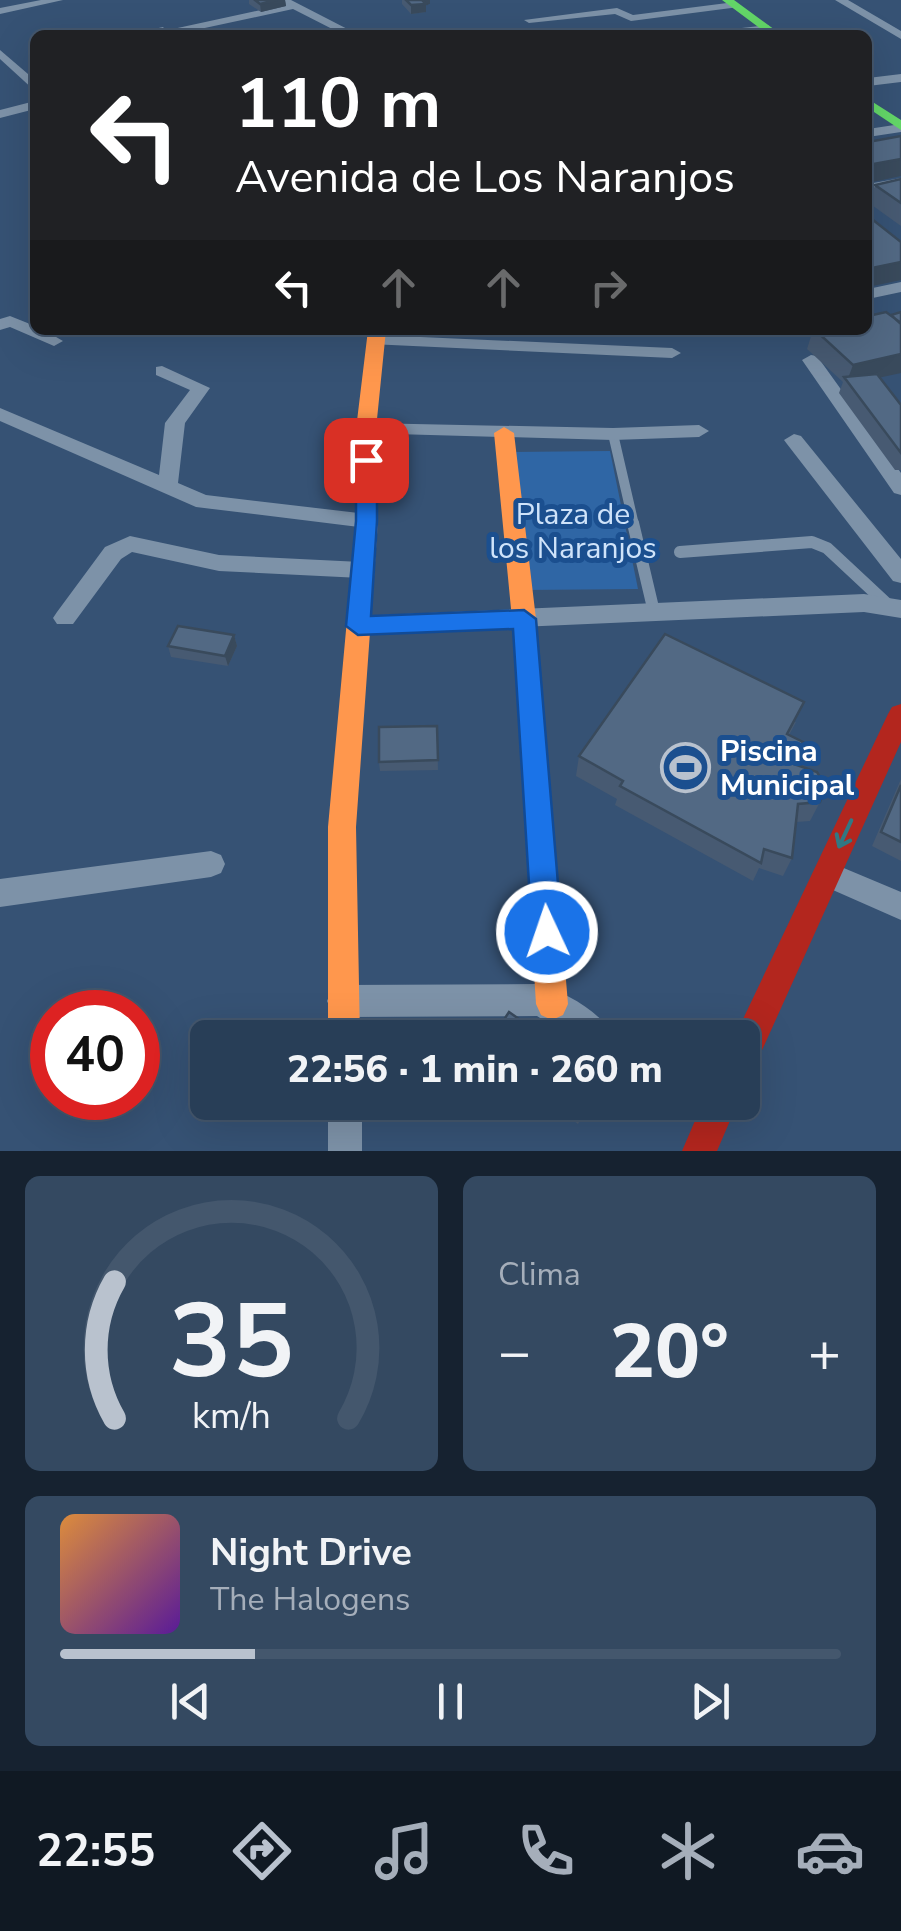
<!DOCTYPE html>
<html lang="es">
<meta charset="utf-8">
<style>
body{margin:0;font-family:"Nunito Sans",sans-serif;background:#344961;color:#f1f3f6;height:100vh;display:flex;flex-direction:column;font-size:38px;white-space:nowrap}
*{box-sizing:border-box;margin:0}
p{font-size:32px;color:#a5aeba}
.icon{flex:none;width:55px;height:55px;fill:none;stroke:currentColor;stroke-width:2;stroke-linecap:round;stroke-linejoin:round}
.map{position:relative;height:1151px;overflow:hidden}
.details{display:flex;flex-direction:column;gap:25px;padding:25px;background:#162230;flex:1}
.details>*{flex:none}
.banner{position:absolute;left:30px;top:30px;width:842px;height:305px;border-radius:15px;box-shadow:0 10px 40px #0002,0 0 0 2px #44576d;background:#202124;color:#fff;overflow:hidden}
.speed{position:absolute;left:30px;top:990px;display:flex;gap:20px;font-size:50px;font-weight:700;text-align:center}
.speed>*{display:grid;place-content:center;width:130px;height:130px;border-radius:50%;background:#283e57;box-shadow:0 10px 40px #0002,0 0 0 2px #44576d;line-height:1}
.speed .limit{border:15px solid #d22;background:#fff;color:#111}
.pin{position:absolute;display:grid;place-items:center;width:85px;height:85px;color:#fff;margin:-42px;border-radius:20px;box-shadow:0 5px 15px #0006}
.me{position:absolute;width:110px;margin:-55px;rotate:357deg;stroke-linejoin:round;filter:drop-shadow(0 0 8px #0008)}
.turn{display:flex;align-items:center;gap:35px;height:210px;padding:0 40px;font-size:45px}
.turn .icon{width:130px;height:130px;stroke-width:2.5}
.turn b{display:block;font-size:70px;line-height:85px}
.lanes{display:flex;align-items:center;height:95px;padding:0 40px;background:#0003;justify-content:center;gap:50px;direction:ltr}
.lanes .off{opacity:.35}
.big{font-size:75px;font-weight:800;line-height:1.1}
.details .card{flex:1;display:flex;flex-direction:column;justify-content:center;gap:15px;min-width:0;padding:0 35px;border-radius:15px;background:#344961}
.details .dial{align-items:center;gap:0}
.dial svg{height:260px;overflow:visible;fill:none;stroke:#44576d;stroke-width:7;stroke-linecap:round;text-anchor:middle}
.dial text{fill:#f1f3f6;stroke:none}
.song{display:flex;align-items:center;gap:30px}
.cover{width:120px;height:120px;border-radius:15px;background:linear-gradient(135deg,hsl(30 70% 55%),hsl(270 70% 35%))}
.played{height:10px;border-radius:5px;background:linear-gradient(90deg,#b9c2ce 25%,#44576d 25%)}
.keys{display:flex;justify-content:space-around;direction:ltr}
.heat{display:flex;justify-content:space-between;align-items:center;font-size:55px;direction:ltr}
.details .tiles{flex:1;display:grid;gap:25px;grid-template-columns:1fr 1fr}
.card:last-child{grid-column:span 2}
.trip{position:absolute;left:190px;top:1020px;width:570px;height:100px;border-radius:15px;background:#283e57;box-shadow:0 10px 40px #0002,0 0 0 2px #44576d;font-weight:800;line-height:100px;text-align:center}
.tabs{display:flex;height:160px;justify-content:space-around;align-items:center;background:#101923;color:#a5aeba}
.tabs .icon{width:70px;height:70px}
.tabs .current{color:#b9c2ce}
.tabs b{font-size:45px;color:#f1f3f6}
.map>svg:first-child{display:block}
.green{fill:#2f66a5}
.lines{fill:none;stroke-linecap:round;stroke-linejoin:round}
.lane-far1{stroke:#7d92a8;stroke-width:10}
.lane{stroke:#7d92a8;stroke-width:12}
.street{fill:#7d92a8;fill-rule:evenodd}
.fast{fill:#63d668;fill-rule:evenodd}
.slow{fill:#ff974d;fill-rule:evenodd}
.jam{fill:#b3261e;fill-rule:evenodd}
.wall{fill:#475a72}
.shaded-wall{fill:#394a5c}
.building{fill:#526984;stroke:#394a5c;stroke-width:2.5}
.oneway{stroke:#317883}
.route{fill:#1a73e8;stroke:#114b97;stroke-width:2.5}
.labels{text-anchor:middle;stroke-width:10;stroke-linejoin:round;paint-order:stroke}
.park-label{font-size:30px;fill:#cfe3fa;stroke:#1b4f8f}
.poi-label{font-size:30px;font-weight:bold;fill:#fff;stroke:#1b4f8f;text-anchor:start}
</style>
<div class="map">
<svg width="901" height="1151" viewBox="0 0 901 1151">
<rect width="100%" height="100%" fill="#365274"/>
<path class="green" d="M610,451L638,589L526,590L512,452Z"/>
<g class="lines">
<path class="lane-far1" d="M613,434L634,525"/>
<path class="lane" d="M633,523L654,612
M680,552L812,542L827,548L886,603"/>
<path class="street" d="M41,0H63L0,14V8Z
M278,0H291L359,35H344L293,9L172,35L173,29L284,5Z
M835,0H848L901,31V39Z
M735,2L739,7L631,21L615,14L529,23L524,20L617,8L633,15Z
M769,25L765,30L700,35L706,32Z
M163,27L167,32L135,35L137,33Z
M78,30L86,35H74Z
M0,50L35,80V91L0,59Z
M901,74V82L868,86V78Z
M35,101V109L0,118V110Z
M901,124V132L868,137V129Z
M901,178V186L868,192V184Z
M901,282V292L868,299V289Z
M10,316L35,326V330H44L63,341L54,346L10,327L0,330V319Z
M376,335L672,348L681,353L672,358L370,344L367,340Z
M811,355L817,356L901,473V495L894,493L802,360Z
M162,366L210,388L185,423L178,483L206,495L367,514L375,516L378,521L375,526L367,528L196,507L0,421V408L159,475L165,423L190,390L156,375V367Z
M366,423L613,428L699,425L709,431L699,437L613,440L359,433L356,429L359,425Z
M794,434L801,436L901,559V583L893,581L787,444L784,440Z
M130,536L219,555L361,562L372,570L361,578L219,571L132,552L121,559L73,624H57L53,618L57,612L105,547Z
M864,594L901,600V618L864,612L358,634L350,631L346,625L350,619L358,616Z
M211,851L221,855L225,864L221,873L211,877L0,907V879Z
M827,861L901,892V920L817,883L813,874L817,865Z
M537,984C563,991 603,1012 614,1038H571L537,1016L343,1017L332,1012L327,1001L332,990L343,985Z
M328,1102H362V1151H328Z"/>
<path class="fast" d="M722,0H734L782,35H769Z
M868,99L901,120V130L868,108Z"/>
<path class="slow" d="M368,330H386L376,429L378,521L356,827L360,1038H328V827L356,521V429Z
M504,427L514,433L536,619L568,1004L563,1015L552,1020L541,1015L536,1004L512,619L494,433Z"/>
<path class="jam" d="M901,704V742L754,1068L742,1072V1038H734L888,714L892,707Z
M703,1102H738L717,1151H682Z"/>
</g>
<path class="wall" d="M249,0H285L286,6L261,12L249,4Z
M402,0H433H430V4H426V12L411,14L402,4Z
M901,179V226L869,203L875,185Z
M891,315L880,378L901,405V470H895L839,393L843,382L807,349L813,330H868Z
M234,635L237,646L228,666L171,657L168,646Z
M796,722L789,735L792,764L820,802L810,821L796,822L792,858L783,876L759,868L753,881L615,805L617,799L576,776L579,756Z
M437,726L438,770L380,771L379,762Z
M901,779V861L872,846Z
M549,1102H590L578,1124Z"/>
<path class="shaded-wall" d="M277,0H285L286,6L261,12L260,4Z
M422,0H433H430V4H426V12L411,14V5Z
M901,159V176L868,183V165Z
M901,262V280L868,287V280L872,268Z
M901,354V373L850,384L847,381L853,365Z
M234,635L237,646L228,666L225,656Z"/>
<path class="building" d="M255,0H277L260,4Z
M406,0H422L426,4L411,5Z
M901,136V159L868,165V142Z
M901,179V203L875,185Z
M868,216L901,242V262L872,268L868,265Z
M886,312L901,323V354L853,365L815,330H868V316Z
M901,312V324L891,315Z
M877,374L901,405V453L844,377Z
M178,626L234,635L225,656L168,646Z
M665,634L804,702L787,734L803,742L791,763L817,772L826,787L820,802L798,804L792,858L764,849L761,863L620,786L623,781L579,756Z
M437,726L438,760L379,762V727Z
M901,785V842L881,832Z
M509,1012L546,1038H492Z
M565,1102H588L581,1114Z"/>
<defs><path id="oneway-shaft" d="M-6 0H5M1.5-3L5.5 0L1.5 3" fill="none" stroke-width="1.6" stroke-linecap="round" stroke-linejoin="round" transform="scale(2.5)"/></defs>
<use class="oneway" href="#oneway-shaft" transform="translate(845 834) rotate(115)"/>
<path class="route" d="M366,453L377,460V521L371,616L524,610L536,619L562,932L558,943L547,947L537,943L532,932L513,629L358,635L346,626L356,521V460Z"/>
<defs>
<symbol id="stadium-ring" viewBox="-11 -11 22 22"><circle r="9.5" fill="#1b4f8f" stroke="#b9c2ce" stroke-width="1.5"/><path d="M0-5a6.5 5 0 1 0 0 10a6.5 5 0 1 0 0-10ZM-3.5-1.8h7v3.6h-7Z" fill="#b9c2ce"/></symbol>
</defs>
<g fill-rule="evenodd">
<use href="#stadium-ring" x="658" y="740" width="55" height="55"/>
</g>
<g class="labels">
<g class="park-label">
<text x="573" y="524">Plaza de<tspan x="573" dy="34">los Naranjos</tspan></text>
</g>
<g class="poi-label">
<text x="720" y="761">Piscina<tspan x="720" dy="34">Municipal</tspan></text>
</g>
</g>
</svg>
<div class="speed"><div class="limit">40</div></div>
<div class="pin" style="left:366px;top:460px;background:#d93025"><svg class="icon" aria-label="arrive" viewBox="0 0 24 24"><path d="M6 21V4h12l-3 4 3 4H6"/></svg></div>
<svg class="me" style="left:547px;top:932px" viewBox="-20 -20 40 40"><circle r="17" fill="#1a73e8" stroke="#fff" stroke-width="3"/><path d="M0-11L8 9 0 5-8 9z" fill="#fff"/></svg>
<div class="trip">22:56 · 1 min · 260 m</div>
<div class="banner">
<div class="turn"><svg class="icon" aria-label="left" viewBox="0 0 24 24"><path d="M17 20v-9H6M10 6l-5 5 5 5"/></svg><div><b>110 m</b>Avenida de Los Naranjos</div></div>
<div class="lanes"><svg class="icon" aria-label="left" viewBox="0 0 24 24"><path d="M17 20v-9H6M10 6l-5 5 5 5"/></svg><svg class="icon off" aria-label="ahead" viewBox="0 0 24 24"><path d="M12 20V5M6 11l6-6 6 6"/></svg><svg class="icon off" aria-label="ahead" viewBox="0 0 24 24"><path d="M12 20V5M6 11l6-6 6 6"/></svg><svg class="icon off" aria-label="right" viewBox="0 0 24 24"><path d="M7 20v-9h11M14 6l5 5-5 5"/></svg></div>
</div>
</div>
<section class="details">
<div class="tiles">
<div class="card dial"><svg viewBox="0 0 100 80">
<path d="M14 69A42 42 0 1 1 86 69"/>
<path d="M14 69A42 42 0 0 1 14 27" stroke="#b9c2ce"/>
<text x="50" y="56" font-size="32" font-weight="700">35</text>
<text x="50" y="72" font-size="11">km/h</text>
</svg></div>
<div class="card"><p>Clima</p>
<div class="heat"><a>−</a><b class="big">20°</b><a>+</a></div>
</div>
<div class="card">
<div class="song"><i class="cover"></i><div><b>Night Drive</b><p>The Halogens</p></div></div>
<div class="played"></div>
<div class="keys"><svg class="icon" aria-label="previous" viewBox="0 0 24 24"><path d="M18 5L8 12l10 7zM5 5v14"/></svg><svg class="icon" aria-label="pause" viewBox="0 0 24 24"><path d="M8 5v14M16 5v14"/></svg><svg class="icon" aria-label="next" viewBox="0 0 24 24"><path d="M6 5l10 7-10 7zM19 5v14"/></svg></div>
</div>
</div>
</section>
<nav class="tabs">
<b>22:55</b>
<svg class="icon current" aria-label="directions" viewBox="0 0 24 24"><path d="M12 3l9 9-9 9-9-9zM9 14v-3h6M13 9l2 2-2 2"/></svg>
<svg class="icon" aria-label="music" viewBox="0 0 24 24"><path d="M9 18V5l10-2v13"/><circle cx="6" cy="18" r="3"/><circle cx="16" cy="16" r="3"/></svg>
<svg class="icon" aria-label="phone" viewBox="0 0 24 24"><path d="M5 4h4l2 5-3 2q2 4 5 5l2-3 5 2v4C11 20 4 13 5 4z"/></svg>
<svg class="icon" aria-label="climate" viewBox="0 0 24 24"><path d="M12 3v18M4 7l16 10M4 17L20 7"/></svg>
<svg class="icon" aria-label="car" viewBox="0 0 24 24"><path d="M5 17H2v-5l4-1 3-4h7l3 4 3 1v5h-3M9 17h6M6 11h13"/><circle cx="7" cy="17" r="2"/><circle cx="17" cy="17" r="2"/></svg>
</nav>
